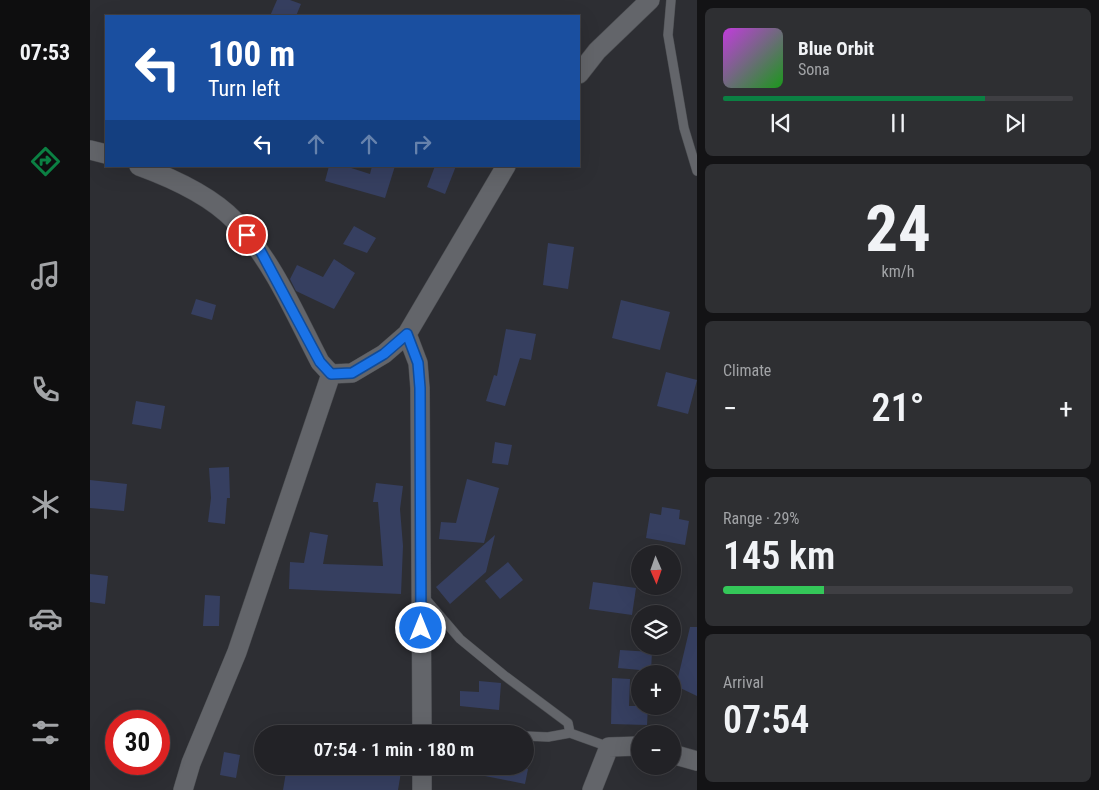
<!DOCTYPE html>
<meta charset="utf-8">
<style>
body{margin:0;font-family:"Roboto Condensed",sans-serif;background:#2e2f32;color:#f1f3f6;height:100vh;display:flex;flex-direction:column;font-size:19px;white-space:nowrap}
*{box-sizing:border-box;margin:0}
p{font-size:16px;color:#a2a4a7}
.icon{flex:none;width:28px;height:28px;fill:none;stroke:currentColor;stroke-width:2;stroke-linecap:round;stroke-linejoin:round}
.map{position:relative;flex:1;overflow:hidden}
.side{display:flex;flex-direction:column;gap:8px;padding:8px;background:#131315;width:402px}
.side>*{flex:none}
.guide{position:absolute;left:15px;top:15px;width:475px;height:152px;border-radius:0px;box-shadow:0 5px 20px #0002,0 0 0 1px #3f3f43;background:#1a4fa0;color:#fff;overflow:hidden}
.needle{width:32px;rotate:178deg}
.buttons{position:absolute;left:541px;top:545px;display:grid;gap:10px}
.buttons a{display:grid;place-items:center;width:50px;height:50px;border-radius:50%;background:#222226;box-shadow:0 5px 20px #0002,0 0 0 1px #3f3f43;font-size:25px}
.speed{position:absolute;left:15px;top:710px;display:flex;gap:10px;font-size:25px;font-weight:700;text-align:center}
.speed>*{display:grid;place-content:center;width:65px;height:65px;border-radius:50%;background:#222226;box-shadow:0 5px 20px #0002,0 0 0 1px #3f3f43;line-height:1}
.speed .limit{border:8px solid #d22;background:#fff;color:#111}
.pin{position:absolute;display:grid;place-items:center;width:42px;height:42px;color:#fff;margin:-21px;border:2px solid #fff;border-radius:50%;box-shadow:0 1px 5px #0007}
.me{position:absolute;width:55px;margin:-28px;rotate:0deg;stroke-linejoin:round;filter:drop-shadow(0 0 4px #0008)}
.turn{display:flex;align-items:center;gap:18px;height:105px;padding:0 20px;font-size:22px}
.turn .icon{width:65px;height:65px;stroke-width:2.5}
.turn b{display:block;font-size:35px;line-height:42px}
.lanes{display:flex;align-items:center;height:48px;padding:0 20px;background:#0003;justify-content:center;gap:25px;direction:ltr}
.lanes .off{opacity:.35}
.big{font-size:38px;font-weight:600;line-height:1.1}
.side .widget{flex:1;display:flex;flex-direction:column;justify-content:center;gap:8px;min-width:0;padding:0 18px;border-radius:8px;background:#2e2f32}
.side .dial{align-items:center;gap:0}
.dial b{font-size:65px;line-height:1}
.song{display:flex;align-items:center;gap:15px}
.cover{width:60px;height:60px;border-radius:8px;background:linear-gradient(135deg,hsl(290 70% 55%),hsl(120 70% 35%))}
.played{height:5px;border-radius:2px;background:linear-gradient(90deg,#0b8043 75%,#3f3f43 75%)}
.keys{display:flex;justify-content:space-around;direction:ltr}
.heat{display:flex;justify-content:space-between;align-items:center;font-size:28px;direction:ltr}
.charge{height:8px;border-radius:4px;background:linear-gradient(90deg,#34c759 29%,#3f3f43 0)}
.trip{position:absolute;left:164px;top:725px;width:280px;height:50px;border-radius:25px;background:#222226;box-shadow:0 5px 20px #0002,0 0 0 1px #3f3f43;font-weight:600;line-height:50px;text-align:center}
main{display:flex;flex:1;min-height:0}
.dock{display:flex;flex-direction:column;width:90px;justify-content:space-around;align-items:center;background:#0e0e0f;color:#a2a4a7}
.dock .icon{width:35px;height:35px}
.dock .on{color:#0b8043}
.dock b{font-size:22px;color:#f1f3f6}
.map>svg:first-child{display:block}
.building{fill:#363f60}
.lines{fill:none;stroke-linecap:round;stroke-linejoin:round}
.service-casing{stroke:#4b4d51;stroke-width:10}
.minor-casing{stroke:#4b4d51;stroke-width:20}
.service{stroke:#63656a;stroke-width:9}
.minor{stroke:#63656a;stroke-width:19}
.route-casing{stroke:#114b97;stroke-width:12}
.route{stroke:#1a73e8;stroke-width:9}
</style>
<main>
<nav class="dock">
<b>07:53</b>
<svg class="icon on" aria-label="directions" viewBox="0 0 24 24"><path d="M12 3l9 9-9 9-9-9zM9 14v-3h6M13 9l2 2-2 2"/></svg>
<svg class="icon" aria-label="music" viewBox="0 0 24 24"><path d="M9 18V5l10-2v13"/><circle cx="6" cy="18" r="3"/><circle cx="16" cy="16" r="3"/></svg>
<svg class="icon" aria-label="phone" viewBox="0 0 24 24"><path d="M5 4h4l2 5-3 2q2 4 5 5l2-3 5 2v4C11 20 4 13 5 4z"/></svg>
<svg class="icon" aria-label="climate" viewBox="0 0 24 24"><path d="M12 3v18M4 7l16 10M4 17L20 7"/></svg>
<svg class="icon" aria-label="car" viewBox="0 0 24 24"><path d="M5 17H2v-5l4-1 3-4h7l3 4 3 1v5h-3M9 17h6M6 11h13"/><circle cx="7" cy="17" r="2"/><circle cx="17" cy="17" r="2"/></svg>
<svg class="icon" aria-label="filters" viewBox="0 0 24 24"><path d="M4 7h16M4 17h16"/><circle cx="9" cy="7" r="2"/><circle cx="15" cy="17" r="2"/></svg>
</nav>
<div class="map">
<svg width="607" height="790" viewBox="0 0 607 790">
<rect width="100%" height="100%" fill="#2d2e33"/>
<path class="building" d="M187,0H200L211,4L206,16H180Z
M239,166H255L280,174L282,166H305L295,198L235,181Z
M345,166H366L355,194L337,187Z
M264,226L286,238L277,253L253,244Z
M458,243L484,247L478,289L453,285Z
M244,259L265,273L244,309L206,291L200,279L207,265L233,277Z
M106,299L126,305L122,320L101,314Z
M531,300L580,312L570,350L522,338Z
M416,329L446,334L441,360L430,358L415,406L396,401L404,375L407,376Z
M576,372L607,380L598,414L567,406Z
M46,401L75,406L71,429L42,424Z
M405,442L422,445L418,465L402,463Z
M139,467L140,498H137L135,524L118,522L121,498L119,468Z
M377,479L409,488L394,543L349,539L351,522L366,523Z
M0,480L37,484L34,511L0,508Z
M286,483L313,486L310,509L313,546L311,594L199,589L200,562L214,563L220,532L238,535L233,564L293,566L288,502H283Z
M572,507L590,510L589,519L599,521L595,545L556,538L560,513L571,515Z
M405,535L396,572L360,604L346,587Z
M418,562L433,580L410,599L395,581Z
M0,574L18,576L15,604L0,602Z
M503,582L546,588L542,615L499,609Z
M115,595L130,596L129,626H113Z
M600,627H607V696L586,686Z
M530,650L562,652L561,671L528,668Z
M522,678L540,679L539,706H558L557,725L521,724Z
M389,681L411,683L409,710L370,706V691L389,692Z
M134,752L150,755L146,778L130,775Z
M197,766H312L308,790H193Z
M386,766H425L438,769L435,784L385,774Z"/>
<g class="lines">
<defs>
<path id="service" d="M581,0L578,35L594,128L607,171
M333,596L370,639L415,676L478,723L480,733
M435,736L458,737L480,733L519,747"/>
<path id="minor" d="M489,74L507,51L560,0
M0,150L16,154
M49,166C82,178 121,196 145,221C183,261 205,314 230,362L241,374
M317,334L328,363L330,388L332,734
M241,374L262,373L294,354L317,334L416,166
M582,754L607,761
M332,766V790
M93,790L101,763L147,652L241,374
M502,790L519,747L550,746"/>
</defs>
<use href="#service" class="service-casing"/>
<use href="#minor" class="minor-casing"/>
<use href="#service" class="service"/>
<use href="#minor" class="minor"/>
</g>
<g class="lines">
<defs>
<path id="route" d="M157,235L170,250L230,362L241,374L262,373L294,354L317,334L328,363L330,388L331,628"/>
</defs>
<use href="#route" class="route-casing"/>
<use href="#route" class="route"/>
</g>
</svg>
<div class="buttons">
<a><svg class="needle" viewBox="-14 -14 28 28"><path d="M0-13l5 13h-10z" fill="#e53935"/><path d="M0 13l5-13h-10z" fill="#a2a4a7"/></svg></a>
<a><svg class="icon" aria-label="layers" viewBox="0 0 24 24"><path d="M12 4l9 5-9 5-9-5zM3 14l9 5 9-5"/></svg></a>
<a>+</a>
<a>−</a>
</div>
<div class="speed"><div class="limit">30</div></div>
<div class="pin" style="left:157px;top:235px;background:#d93025"><svg class="icon" aria-label="arrive" viewBox="0 0 24 24"><path d="M6 21V4h12l-3 4 3 4H6"/></svg></div>
<svg class="me" style="left:331px;top:628px" viewBox="-20 -20 40 40"><circle r="17" fill="#1a73e8" stroke="#fff" stroke-width="3"/><path d="M0-11L8 9 0 5-8 9z" fill="#fff"/></svg>
<div class="trip">07:54 · 1 min · 180 m</div>
<div class="guide">
<div class="turn"><svg class="icon" aria-label="left" viewBox="0 0 24 24"><path d="M17 20v-9H6M10 6l-5 5 5 5"/></svg><div><b>100 m</b>Turn left</div></div>
<div class="lanes"><svg class="icon" aria-label="left" viewBox="0 0 24 24"><path d="M17 20v-9H6M10 6l-5 5 5 5"/></svg><svg class="icon off" aria-label="ahead" viewBox="0 0 24 24"><path d="M12 20V5M6 11l6-6 6 6"/></svg><svg class="icon off" aria-label="ahead" viewBox="0 0 24 24"><path d="M12 20V5M6 11l6-6 6 6"/></svg><svg class="icon off" aria-label="right" viewBox="0 0 24 24"><path d="M7 20v-9h11M14 6l5 5-5 5"/></svg></div>
</div>
</div>
<section class="side">
<div class="widget">
<div class="song"><i class="cover"></i><div><b>Blue Orbit</b><p>Sona</p></div></div>
<div class="played"></div>
<div class="keys"><svg class="icon" aria-label="previous" viewBox="0 0 24 24"><path d="M18 5L8 12l10 7zM5 5v14"/></svg><svg class="icon" aria-label="pause" viewBox="0 0 24 24"><path d="M8 5v14M16 5v14"/></svg><svg class="icon" aria-label="next" viewBox="0 0 24 24"><path d="M6 5l10 7-10 7zM19 5v14"/></svg></div>
</div>
<div class="widget dial"><b>24</b><p>km/h</p></div>
<div class="widget"><p>Climate</p>
<div class="heat"><a>−</a><b class="big">21°</b><a>+</a></div>
</div>
<div class="widget"><p>Range · 29%</p><b class="big">145 km</b><div class="charge"></div></div>
<div class="widget"><p>Arrival</p><b class="big">07:54</b></div>
</section>
</main>
